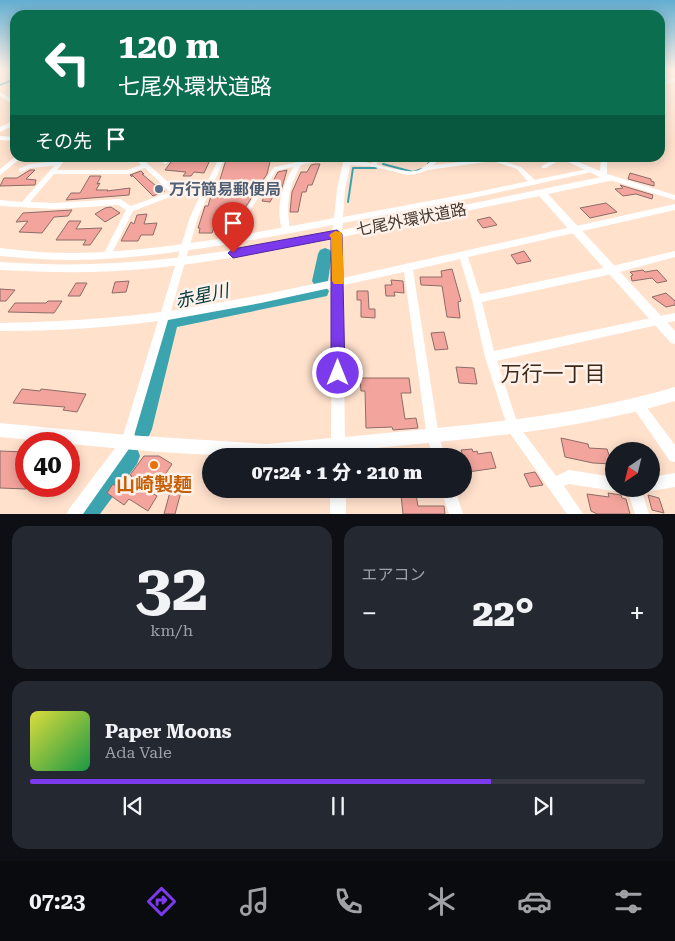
<!DOCTYPE html>
<html lang="ja">
<meta charset="utf-8">
<style>
body{margin:0;font-family:"Roboto Serif","Noto Sans JP",serif;background:#242831;color:#f1f3f6;height:100vh;display:flex;flex-direction:column;font-size:19px;white-space:nowrap}
*{box-sizing:border-box;margin:0}
p{font-size:16px;color:#9ea1a6}
.icon{flex:none;width:28px;height:28px;fill:none;stroke:currentColor;stroke-width:2;stroke-linecap:round;stroke-linejoin:round}
.map{position:relative;height:514px;overflow:hidden}
.details{display:flex;flex-direction:column;gap:12px;padding:12px;background:#0d0f14;flex:1}
.details>*{flex:none}
.guide{position:absolute;left:10px;top:10px;width:655px;height:152px;border-radius:15px;box-shadow:0 2px 12px #0003;background:#0b6e4f;color:#fff;overflow:hidden}
.needle{width:32px;rotate:215deg}
.buttons{position:absolute;left:605px;top:442px;display:grid;gap:10px}
.buttons a{display:grid;place-items:center;width:55px;height:55px;border-radius:50%;background:#171b24;box-shadow:0 2px 12px #0003;font-size:25px}
.speed{position:absolute;left:15px;top:432px;display:flex;gap:10px;font-size:25px;font-weight:700;text-align:center}
.speed>*{display:grid;place-content:center;width:65px;height:65px;border-radius:50%;background:#171b24;box-shadow:0 2px 12px #0003;line-height:1}
.speed .limit{border:8px solid #d22;background:#fff;color:#111}
.pin{position:absolute;display:grid;place-items:center;width:42px;height:42px;color:#fff;margin:-51px -21px;border-radius:50% 50% 50% 0;rotate:-45deg;box-shadow:0 0 5px #0007}
.pin .icon{rotate:45deg}
.me{position:absolute;width:55px;margin:-28px;rotate:0deg;stroke-linejoin:round;filter:drop-shadow(0 0 4px #0008)}
.turn{display:flex;align-items:center;gap:18px;height:105px;padding:0 25px;font-size:22px}
.turn .icon{width:65px;height:65px;stroke-width:2.5}
.turn b{display:block;font-size:35px;line-height:42px}
.then{display:flex;align-items:center;height:48px;padding:0 25px;background:#0003;gap:10px;font-size:19px}
.big{font-size:38px;font-weight:800;line-height:1.1}
.details .tile{flex:1;display:flex;flex-direction:column;justify-content:center;gap:8px;min-width:0;padding:0 18px;border-radius:15px;background:#242831}
.details .dial{align-items:center;gap:0}
.dial b{font-size:65px;line-height:1}
.song{display:flex;align-items:center;gap:15px}
.cover{width:60px;height:60px;border-radius:8px;background:linear-gradient(135deg,hsl(60 70% 55%),hsl(140 70% 35%))}
.played{height:5px;border-radius:2px;background:linear-gradient(90deg,#7c3aed 75%,#363941 75%)}
.keys{display:flex;justify-content:space-around;direction:ltr}
.heat{display:flex;justify-content:space-between;align-items:center;font-size:28px;direction:ltr}
.details .tiles{flex:1;display:grid;gap:12px;grid-template-columns:1fr 1fr}
.tile:last-child{grid-column:span 2}
.trip{position:absolute;left:202px;top:448px;width:270px;height:50px;border-radius:25px;background:#171b24;box-shadow:0 2px 12px #0003;font-weight:800;line-height:50px;text-align:center}
.menu{display:flex;height:80px;justify-content:space-around;align-items:center;background:#090b0e;color:#9ea1a6}
.menu .icon{width:35px;height:35px}
.menu .selected{color:#7c3aed}
.menu b{font-size:22px;color:#f1f3f6}
.map>svg:first-child{display:block}
.lines{fill:none;stroke-linecap:round;stroke-linejoin:round}
.stream{stroke:#3ca4ae;stroke-width:2}
.river{fill:#3ca4ae;fill-rule:evenodd}
.building{fill:#f3a59d;stroke:#8d6c68}
.service-far1{stroke:#fff;stroke-width:4}
.service{stroke:#fff;stroke-width:5}
.minor{fill:#fff;fill-rule:evenodd}
.tertiary{fill:#fff;fill-rule:evenodd}
.route{fill:#7c3aed;stroke:#51269a}
.slow{fill:#f59e0b}
.service-dot{fill:#5c6f8a;stroke:#fef2ea;stroke-width:2}
.food-dot{fill:#e8710a;stroke:#fef2ea;stroke-width:2}
.labels{text-anchor:middle;stroke-width:5;stroke-linejoin:round;paint-order:stroke}
.service-label{font-size:16px;font-weight:bold;fill:#4e5e75;stroke:#fef2ea;text-anchor:start}
.street-label{font-size:16px;fill:#443830;stroke:#fef2ea}
.water-label{font-size:18px;font-style:italic;fill:#05383c;stroke:#fef2ea}
.near-food-label{font-size:19px;font-weight:bold;fill:#c56008;stroke:#fef2ea}
.near-neighbourhood-label{font-size:21px;fill:#3e2817;stroke:#fef2ea}
</style>
<div class="map">
<svg width="675" height="514" viewBox="0 0 675 514">
<rect width="100%" height="100%" fill="#ffe1cc"/>
<g class="lines">
<path class="stream" d="M0,85L15,79
M383,164L413,172L422,169
M428,164L433,158
M348,202L353,168H376"/>
<path class="river" d="M325,248L330,250L332,254L328,281L325,286L329,291L327,296L177,327L152,429L149,436L142,439L135,436L132,429L162,320L172,314L315,286L312,281L318,254L320,250Z
M129,445L137,448L140,456L137,464L100,514H73L77,506L121,448Z"/>
</g>
<path class="building" d="M174,158L186,159L187,158H207L206,160H210L204,173L194,172L191,176H183L186,172L165,170Z
M260,158H271L267,174L243,211H239L233,225H215L212,233H199L200,228H198L205,206H208L213,189H217L226,160L260,159Z
M315,164H320L312,185H308L306,192H302L298,212H290L292,192L301,172H307L311,165Z
M30,170H35L26,179L36,180L35,185L0,186L4,178H17Z
M287,170L281,191L275,193L270,202L262,201L278,172Z
M141,171L144,174H142L155,185L158,184L165,191L153,196L132,175V177L130,175Z
M630,173L651,179V181L654,182V186L628,179Z
M90,176H101L97,184L100,183L96,190H108L107,191L130,188L129,195L66,200L71,193H80Z
M620,185L653,195L652,199L636,194L623,196L615,189L623,188Z
M606,203L617,212L590,218L580,208Z
M111,207L120,213L105,222L95,214L105,208Z
M72,210L68,216L54,217L42,233L19,232L28,221L16,222L23,213Z
M147,214L144,224L157,223L153,235H141L138,241H121L131,222L134,224L137,215Z
M490,217L497,225L483,228L477,220Z
M69,221H81L76,229L102,228L90,245H83L86,240H56Z
M524,251L531,261L517,264L511,255Z
M452,269L461,301L458,302L460,318L447,317L442,286L421,285L420,277H442L441,271Z
M643,270L645,272L657,270L667,281L657,283L652,278L632,281L631,276L633,275L630,272Z
M391,280L403,281L404,293L394,292L395,296H386L385,285H392Z
M129,281L126,292L112,293L115,282Z
M76,283H87L80,296H68Z
M0,289L15,290L6,301H0Z
M357,291H368L369,309H375V318L361,317V300H357Z
M666,293L675,301V305L666,307L652,297Z
M48,301H62L54,313L8,312L15,303H46Z
M444,332L448,349L435,350L431,333Z
M456,367L474,368L477,384L459,383Z
M360,378H409L411,393H401L405,419L416,418L418,428L393,430L392,427L366,428L365,391H361Z
M22,389L40,391L41,389L86,394L77,412L63,410L65,407L13,403Z
M561,438L588,444L589,448L607,449L612,464L593,463L565,457Z
M472,449L473,452L477,451L478,454L491,452L496,468L468,472L461,450Z
M0,451L26,452V489L0,488Z
M144,456H159L172,464L162,479L156,474L146,489L157,496L148,511L129,499L124,505L107,493L113,484L122,490L132,476L130,475Z
M535,472L543,485L530,487L524,474Z
M173,481H184L175,514H164Z
M608,493L621,495L622,498L626,499L630,514H597L591,511L587,494L609,497Z
M401,495H416L418,506H444L445,514H403Z
M648,495L659,498L664,513L652,510Z"/>
<g class="lines">
<path class="service-far1" d="M165,162L168,158
M373,165L378,158
M21,170L30,166L60,163
M230,237L275,169L298,164"/>
<path class="service" d="M228,240L231,236"/>
<path class="minor" d="M675,78V82L660,86V82Z
M0,92L15,101V106L0,96Z
M0,136L15,137V141L0,140Z
M15,157L21,158L0,175V169Z
M61,158H67L57,170H127L141,165L135,158H141L176,189L202,193L219,158H225L198,217L171,311L261,295L347,277L675,204V210L468,257L480,294L612,266L675,251V257L612,274L482,302L494,351L675,313V321L497,361L518,425L556,476L569,470L614,477V489H619L614,491L569,484L564,486L583,514H567L509,432L485,357L472,299L460,259L413,270L439,437L445,456H433L427,437L404,272L261,303L168,320L131,446L83,514H67L69,509L122,439L158,321C105,328 53,331 0,331V323C54,322 107,319 161,312L190,217L199,198L178,194L133,211L111,255L107,258L103,255L126,210L118,205L55,209L0,206V200L22,202ZM145,168L170,192L131,206L120,199L55,203L30,202L54,174H128Z
M317,158H326L325,159L301,165C288,189 286,203 290,230L289,232H283C274,208 283,183 296,163Z
M434,158H440L434,165L495,158L521,167L538,183L534,185H531L517,169L493,161L428,170L417,174L408,175L370,166L346,165L343,163C347,160 352,161 357,161C374,162 406,175 419,170C425,167 429,162 434,158Z
M555,158H569L600,171L601,158H607V174L675,195V200L600,177L562,159L546,168H542V166Z
M638,399L642,401L675,445V462L670,461L634,409L632,405L634,401Z
M675,473V487L651,491L646,489H651V477Z
M441,489H455L463,514H449Z
M627,489H641L649,514H635Z"/>
<path class="tertiary" d="M15,120V125L0,132V127Z
M344,158H352L345,189L343,217L477,192L592,168L596,170L592,172L477,197L343,223L342,230L611,175L614,176V180L548,194L675,331V344L671,343L539,196L342,237L345,437C456,426 567,419 675,387V401C568,433 456,440 345,451V456H331V452C221,463 110,447 0,437V423L127,435L267,444L331,438L332,239C253,255 172,270 91,272C61,273 30,271 0,270V262C30,264 61,265 91,264C172,262 253,247 332,232L333,225C247,241 160,259 72,260C48,260 24,258 0,256V248C24,251 48,253 72,253C160,252 248,234 334,218L337,189Z
M330,489H346V514H330Z"/>
</g>
<linearGradient id="sky" x2="0" y2="1"><stop stop-color="#63aed1"/><stop offset="0.49" stop-color="#fff2e8"/><stop offset="1" stop-color="#fff2e8" stop-opacity="0"/></linearGradient>
<rect width="675" height="142" fill="url(#sky)"/>
<path class="route" d="M337,230L342,234L345,373L343,378L338,380L333,378L331,373V239L233,258L228,253L233,249Z"/>
<path class="slow" d="M335,231L341,232L342,234L344,281L343,284H334L332,281L331,238L329,235Z"/>
<circle class="service-dot" cx="159" cy="189" r="5"/>
<circle class="food-dot" cx="154" cy="465" r="5"/>
<g class="labels">
<g class="service-label">
<text x="169" y="195">万行簡易郵便局</text>
</g>
<g class="street-label">
<text transform="translate(411 219) rotate(-11)" y="6">七尾外環状道路</text>
</g>
<g class="water-label">
<text transform="translate(202 296) rotate(-12)" y="6">赤星川</text>
</g>
<g class="near-food-label">
<text x="154" y="491">山崎製麺</text>
</g>
<g class="near-neighbourhood-label">
<text x="553" y="381">万行一丁目</text>
</g>
</g>
</svg>
<div class="buttons">
<a><svg class="needle" viewBox="-14 -14 28 28"><path d="M0-13l5 13h-10z" fill="#e53935"/><path d="M0 13l5-13h-10z" fill="#9ea1a6"/></svg></a>
</div>
<div class="speed"><div class="limit">40</div></div>
<div class="pin" style="left:233px;top:253px;background:#d93025"><svg class="icon" aria-label="arrive" viewBox="0 0 24 24"><path d="M6 21V4h12l-3 4 3 4H6"/></svg></div>
<svg class="me" style="left:338px;top:373px" viewBox="-20 -20 40 40"><circle r="17" fill="#7c3aed" stroke="#fff" stroke-width="3"/><path d="M0-11L8 9 0 5-8 9z" fill="#fff"/></svg>
<div class="trip">07:24 · 1 分 · 210 m</div>
<div class="guide">
<div class="turn"><svg class="icon" aria-label="left" viewBox="0 0 24 24"><path d="M17 20v-9H6M10 6l-5 5 5 5"/></svg><div><b>120 m</b>七尾外環状道路</div></div>
<div class="then">その先<svg class="icon" aria-label="arrive" viewBox="0 0 24 24"><path d="M6 21V4h12l-3 4 3 4H6"/></svg></div>
</div>
</div>
<section class="details">
<div class="tiles">
<div class="tile dial"><b>32</b><p>km/h</p></div>
<div class="tile"><p>エアコン</p>
<div class="heat"><a>−</a><b class="big">22°</b><a>+</a></div>
</div>
<div class="tile">
<div class="song"><i class="cover"></i><div><b>Paper Moons</b><p>Ada Vale</p></div></div>
<div class="played"></div>
<div class="keys"><svg class="icon" aria-label="previous" viewBox="0 0 24 24"><path d="M18 5L8 12l10 7zM5 5v14"/></svg><svg class="icon" aria-label="pause" viewBox="0 0 24 24"><path d="M8 5v14M16 5v14"/></svg><svg class="icon" aria-label="next" viewBox="0 0 24 24"><path d="M6 5l10 7-10 7zM19 5v14"/></svg></div>
</div>
</div>
</section>
<nav class="menu">
<b>07:23</b>
<svg class="icon selected" aria-label="directions" viewBox="0 0 24 24"><path d="M12 3l9 9-9 9-9-9zM9 14v-3h6M13 9l2 2-2 2"/></svg>
<svg class="icon" aria-label="music" viewBox="0 0 24 24"><path d="M9 18V5l10-2v13"/><circle cx="6" cy="18" r="3"/><circle cx="16" cy="16" r="3"/></svg>
<svg class="icon" aria-label="phone" viewBox="0 0 24 24"><path d="M5 4h4l2 5-3 2q2 4 5 5l2-3 5 2v4C11 20 4 13 5 4z"/></svg>
<svg class="icon" aria-label="climate" viewBox="0 0 24 24"><path d="M12 3v18M4 7l16 10M4 17L20 7"/></svg>
<svg class="icon" aria-label="car" viewBox="0 0 24 24"><path d="M5 17H2v-5l4-1 3-4h7l3 4 3 1v5h-3M9 17h6M6 11h13"/><circle cx="7" cy="17" r="2"/><circle cx="17" cy="17" r="2"/></svg>
<svg class="icon" aria-label="filters" viewBox="0 0 24 24"><path d="M4 7h16M4 17h16"/><circle cx="9" cy="7" r="2"/><circle cx="15" cy="17" r="2"/></svg>
</nav>
